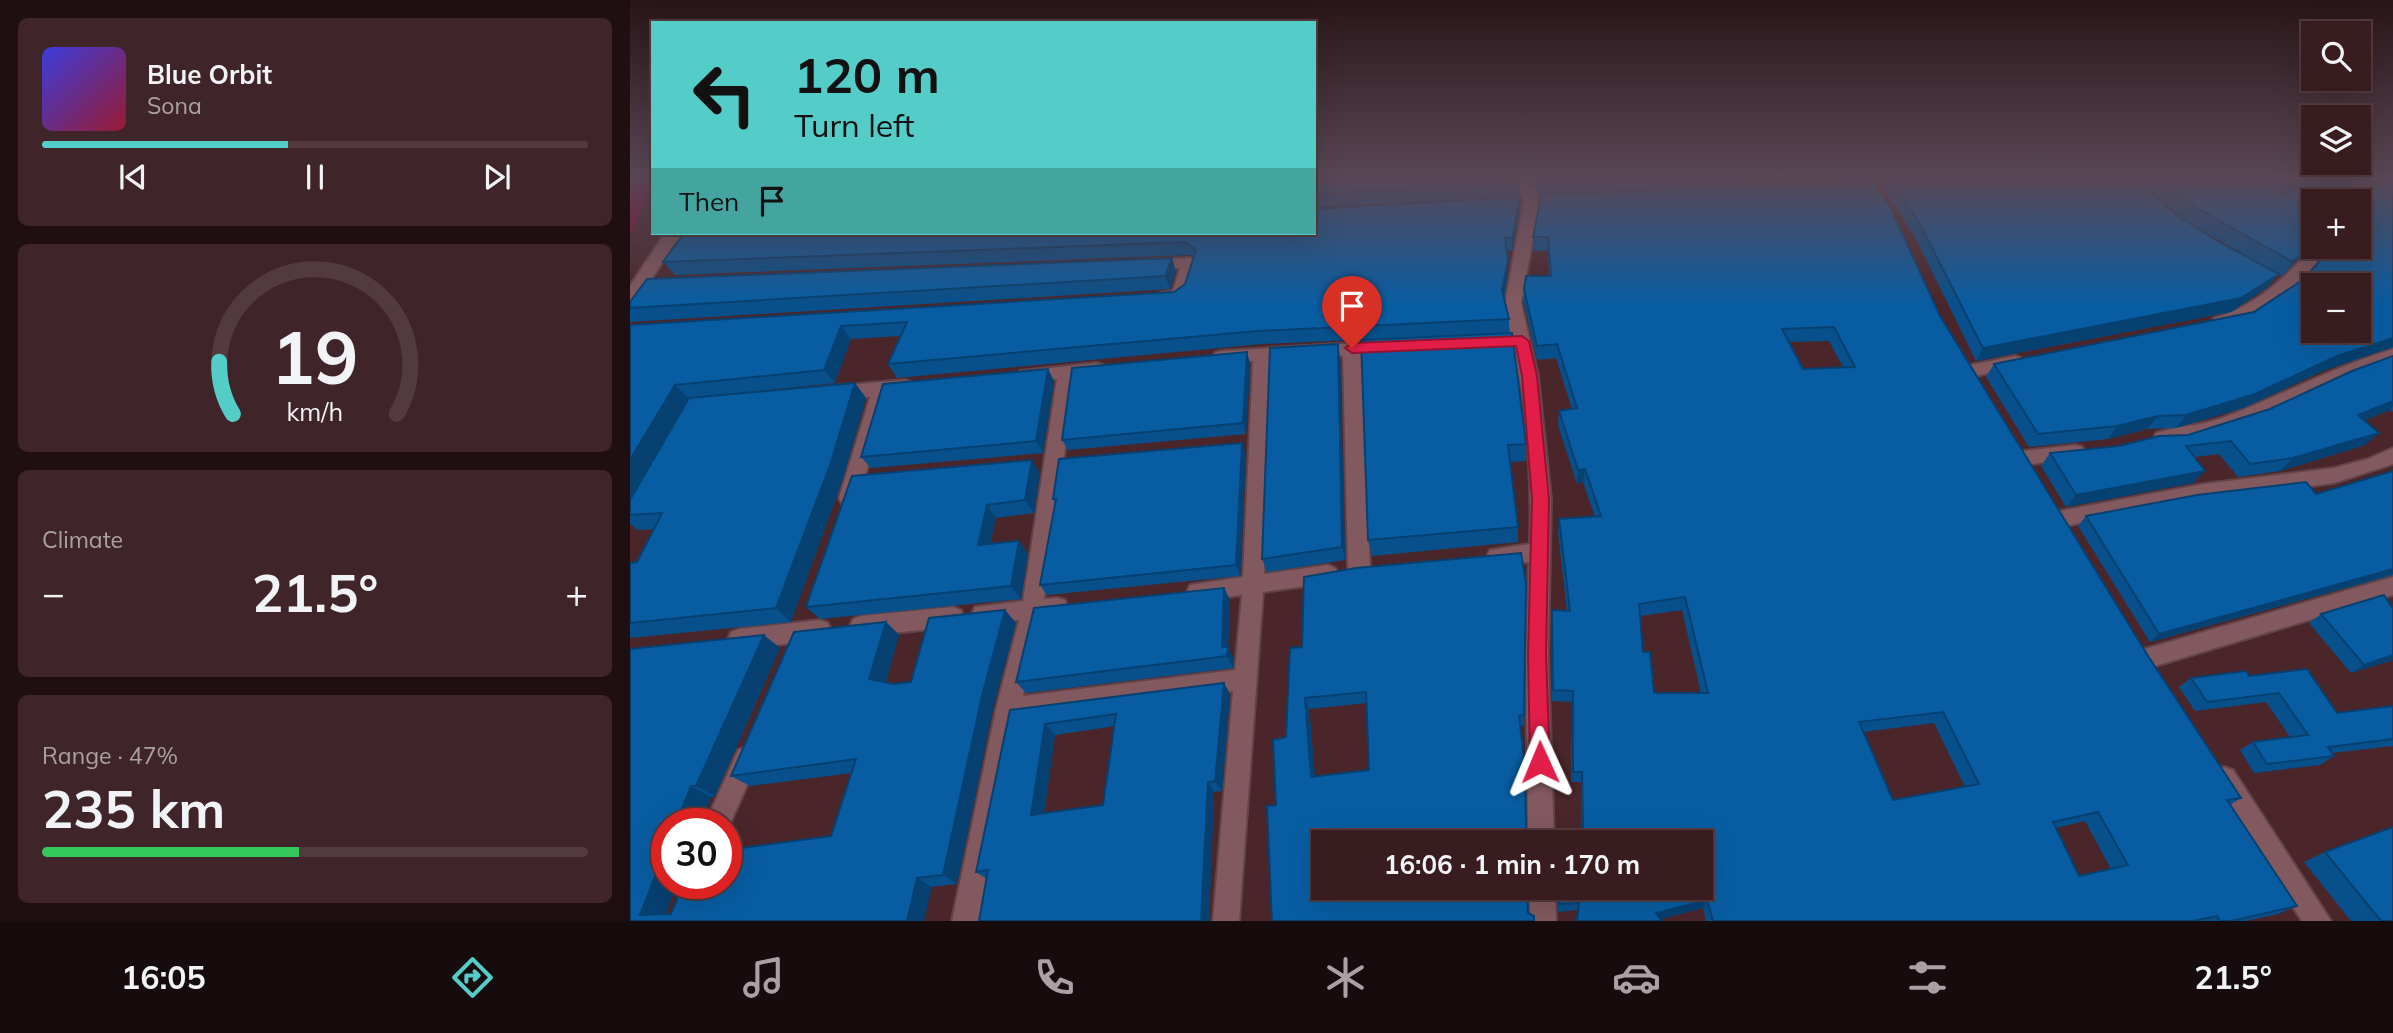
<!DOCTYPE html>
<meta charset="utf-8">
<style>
body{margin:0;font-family:Mulish,sans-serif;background:#3f2529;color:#f1f3f6;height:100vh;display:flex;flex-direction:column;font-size:26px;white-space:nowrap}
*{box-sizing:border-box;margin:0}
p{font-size:23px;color:#aba1a5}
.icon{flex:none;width:38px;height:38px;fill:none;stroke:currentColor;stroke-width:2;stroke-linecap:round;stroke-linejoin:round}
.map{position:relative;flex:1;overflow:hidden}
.drawer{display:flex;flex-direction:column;gap:18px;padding:18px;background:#1f0f12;width:630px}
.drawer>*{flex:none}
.top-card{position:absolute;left:21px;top:21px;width:665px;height:214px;border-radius:0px;box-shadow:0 7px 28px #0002,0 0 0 2px #523a3e;background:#54cdc8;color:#111;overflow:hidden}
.controls{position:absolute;left:1671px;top:21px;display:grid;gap:14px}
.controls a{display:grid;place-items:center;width:70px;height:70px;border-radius:0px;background:#381c20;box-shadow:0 7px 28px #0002,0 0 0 2px #523a3e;font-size:35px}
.speed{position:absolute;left:21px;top:808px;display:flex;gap:14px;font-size:35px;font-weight:700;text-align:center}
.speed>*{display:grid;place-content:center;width:91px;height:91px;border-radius:50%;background:#381c20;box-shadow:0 7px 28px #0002,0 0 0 2px #523a3e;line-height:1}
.speed .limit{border:10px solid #d22;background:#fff;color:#111}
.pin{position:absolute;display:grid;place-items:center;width:60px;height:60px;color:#fff;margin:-72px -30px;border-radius:50% 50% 50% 0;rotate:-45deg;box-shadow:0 0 7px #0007}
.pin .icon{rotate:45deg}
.me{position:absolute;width:77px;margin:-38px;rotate:359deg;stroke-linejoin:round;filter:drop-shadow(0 0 5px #0008)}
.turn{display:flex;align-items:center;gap:24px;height:147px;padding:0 28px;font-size:32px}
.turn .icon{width:91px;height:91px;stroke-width:2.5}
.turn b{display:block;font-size:49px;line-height:60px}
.then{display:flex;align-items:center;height:66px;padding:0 28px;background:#0003;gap:14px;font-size:26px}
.big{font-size:52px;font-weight:700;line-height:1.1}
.drawer .card{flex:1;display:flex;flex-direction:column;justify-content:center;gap:10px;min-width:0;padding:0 24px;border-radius:10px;background:#3f2529}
.drawer .dial{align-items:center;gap:0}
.dial svg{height:182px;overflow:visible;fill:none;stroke:#523a3e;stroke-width:7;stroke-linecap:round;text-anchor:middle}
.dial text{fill:#f1f3f6;stroke:none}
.song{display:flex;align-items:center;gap:21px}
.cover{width:84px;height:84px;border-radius:10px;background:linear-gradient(135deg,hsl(240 70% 55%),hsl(350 70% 35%))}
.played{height:7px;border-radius:4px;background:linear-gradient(90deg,#54cdc8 45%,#523a3e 45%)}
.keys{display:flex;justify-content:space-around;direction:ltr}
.heat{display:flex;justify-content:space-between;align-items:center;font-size:38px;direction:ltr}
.charge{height:10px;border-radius:5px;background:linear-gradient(90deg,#34c759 47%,#523a3e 0)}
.trip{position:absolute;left:681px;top:830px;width:402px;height:70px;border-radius:0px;background:#381c20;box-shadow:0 7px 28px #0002,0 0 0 2px #523a3e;font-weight:700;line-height:70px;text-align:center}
.dock{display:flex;height:112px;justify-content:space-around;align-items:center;background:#160b0d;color:#aba1a5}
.dock .icon{width:49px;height:49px}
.dock .current{color:#54cdc8}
.dock b{font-size:32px;color:#f1f3f6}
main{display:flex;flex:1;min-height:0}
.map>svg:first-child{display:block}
.water{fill:#910637}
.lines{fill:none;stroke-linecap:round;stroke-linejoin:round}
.minor-casing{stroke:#624349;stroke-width:4}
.minor{fill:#82595f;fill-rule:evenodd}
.wall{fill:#07508b;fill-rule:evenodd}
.shaded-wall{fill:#064171}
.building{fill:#085da2;stroke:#064171;stroke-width:2;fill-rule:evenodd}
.route{fill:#e11d48;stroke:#92132f;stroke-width:2}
</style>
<main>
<section class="drawer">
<div class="card">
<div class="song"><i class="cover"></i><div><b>Blue Orbit</b><p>Sona</p></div></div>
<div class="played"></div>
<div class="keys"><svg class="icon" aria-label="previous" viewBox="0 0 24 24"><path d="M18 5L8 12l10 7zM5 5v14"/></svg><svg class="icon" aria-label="pause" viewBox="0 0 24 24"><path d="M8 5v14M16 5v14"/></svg><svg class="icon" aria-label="next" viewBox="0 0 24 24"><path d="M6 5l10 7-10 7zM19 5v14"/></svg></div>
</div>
<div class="card dial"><svg viewBox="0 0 100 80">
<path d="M14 69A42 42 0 1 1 86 69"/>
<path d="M14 69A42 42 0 0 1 8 46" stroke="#54cdc8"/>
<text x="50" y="56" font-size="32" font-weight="700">19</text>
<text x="50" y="72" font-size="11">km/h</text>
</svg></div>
<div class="card"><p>Climate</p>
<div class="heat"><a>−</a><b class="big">21.5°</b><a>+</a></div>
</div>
<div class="card"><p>Range · 47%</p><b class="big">235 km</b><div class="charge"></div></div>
</section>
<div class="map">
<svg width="1763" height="921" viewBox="0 0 1763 921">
<rect width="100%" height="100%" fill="#4a262b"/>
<path class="water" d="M0,176H23V185L0,234Z"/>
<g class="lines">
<defs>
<path id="minor" d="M885,176H899L910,201L891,303L908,376L921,499L918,655L924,842H898L896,655L899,562L867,565L860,562L857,556L860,550L900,544C902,479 897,411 884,347L857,348L848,342L857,336L881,335L875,303L894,201Z
M1734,176H1749L1726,201H1711Z
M35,233H74L82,238L74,243L44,244L6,303L0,305V286Z
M1684,246L1699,247C1680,274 1620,336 1584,326L1582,322L1584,318C1627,306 1654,278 1684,246Z
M560,258L568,263L555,301H530L528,297L530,293L543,291L550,268H511L509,264L511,260Z
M757,341L766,347L763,351L731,355L740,569L736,575L729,578L722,575L718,569L713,356L641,360L634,574L698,565L705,568L709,574L705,580L698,583L633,592L609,921H583L603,691L388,719L348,921H322L366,709L389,620L353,624L345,621L342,614L345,607L393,601L427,379L390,381L387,376L390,371L467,363L473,365L476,369L473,373L445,378L414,599L427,598L435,600L438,607L435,614L411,618L393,696L605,670L612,595L568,601L560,599L557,592L560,585L613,577L623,361H585L582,357L585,353L591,351Z
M1763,349V362C1744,368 1726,374 1707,382C1667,398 1567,456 1526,443L1524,438L1526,433C1547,426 1568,426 1589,419C1648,398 1702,367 1763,349Z
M1385,356L1391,358L1394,362L1391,366L1341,377L1335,376L1332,371L1335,366L1341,365Z
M275,380L281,382L284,387L281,392L258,395L229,498L226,504L219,506L212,504L209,498L240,397L204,400L198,398L195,393L198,388L204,386Z
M1445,445L1452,447L1455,452L1452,457L1445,459L1394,465L1387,463L1384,458L1387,453L1394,451Z
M1763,448V464L1704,483L1574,500L1430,527L1423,525L1420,519L1423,513L1430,511L1574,484L1704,468L1738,459Z
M1763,577V595L1515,669L1507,666L1504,659L1507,652L1515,649Z
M323,607L331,610L334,617L331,624L323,627L231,636L223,633L220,626L223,619L231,616Z
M190,620L198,623L201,630L198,637L190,640L109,649L101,646L98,639L101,632L109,629Z
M117,746L126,750L129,758L96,833V824H75L108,750Z
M1594,767L1603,770L1701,921H1672L1585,788L1582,779L1585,770Z
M899,887H925L926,921H900Z"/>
</defs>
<use href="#minor" class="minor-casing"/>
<use href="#minor" class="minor"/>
</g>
<path class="wall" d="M684,176L890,183V197L684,207Z
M901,176H1232L1230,178L910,195Z
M1249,176H1506L1512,184L1548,216L1638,287L1601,312L1346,361L1286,239L1257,193Z
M1508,176H1624L1629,179L1632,176H1731L1720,188V190L1739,189L1751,176H1763V347L1695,370L1613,408L1546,428L1517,429L1478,439L1399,447L1356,377L1364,364L1624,312L1674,279L1701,248L1700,247H1729V201H1684V244H1682L1652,276L1556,221L1522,192ZM1684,285H1729V331H1684Z
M1240,179L1261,209L1310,316L1518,656L1611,798L1600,805L1667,906L1648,914L1616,921H1076L1073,908L1031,919L1032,921H946L947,910L928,912L927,887H1071V842H693V887H897L898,913L904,916V921H642L637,806L646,805L643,740L656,737L660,648L672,647L674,577L726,568L891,553L896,583L894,726H890L895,767L896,833L898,836L951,834V782H941L942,702L922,701L921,623L922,610L937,611L928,532L929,519L965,517L953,482L947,484L928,425L929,411L942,409L926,358L907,360L894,303V289L896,276H919L918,251H903V237L911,196ZM1199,341L1213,367L1173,369L1159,342ZM1052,610L1071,693H1024L1020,652H1013L1010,616ZM737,703L739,770L685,776L679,709ZM1304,723L1335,787L1263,800L1233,732ZM1455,821L1481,869L1449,876L1426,828Z
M890,211L882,251H877L878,274L874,297L879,319V333L632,344L267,378L258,364L271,336L221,339L205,383L58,398L0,499V325L544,292L555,284L564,258L560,255L45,275L33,262Z
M542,258L546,272L540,289L0,322V302Z
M731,340L896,444V461L880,462L888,527V542L742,556L738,540Z
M1763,356V412L1760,410L1734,420L1735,445L1650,471L1608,477L1589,454L1564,457L1563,483L1436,507L1411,466L1420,453L1489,446L1558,435L1640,409Z
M710,358L715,560L637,572L632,559Z
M620,363L616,434L438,450L432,440Z
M418,369L424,381L413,453L241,468L231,457Z
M225,383L236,398L213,479L161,622L0,638V563L7,562L24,529L8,530L0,524V500Z
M616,454L610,576L417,595L410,585L425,503L423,499Z
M402,460L410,473L404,513L366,518L360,544L389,541L398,554L391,599L190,619L176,607Z
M1763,471V575L1520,642L1448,526L1456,516L1686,494Z
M594,588L600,600L598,648L603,658V668L396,693L386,682Z
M1763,609V660L1721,673L1679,623L1691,614Z
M375,610L386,623L363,708L327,884L0,921V649L150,648L85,796L81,797L70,824H37V884H47L36,914H41L201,836L221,773L120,786L101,776L256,622L269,635L256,682L263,684L281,682Z
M1619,676L1707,713L1763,706V746L1702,753L1704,756L1690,765L1624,773L1610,750L1623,742L1660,737L1636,702L1565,711L1549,687L1561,678Z
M600,694L592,791L584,792L579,921H349L357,879L346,872L380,710ZM485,726L473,805L414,814L425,735Z
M1695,852L1763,921H1721L1674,862Z"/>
<path class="shaded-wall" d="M890,197V211L882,251V238Z
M1684,241V242L1652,276L1663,262Z
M542,258L546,272L540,289L535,276Z
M878,261V274L872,304V290Z
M1649,274L1638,287L1601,312L1346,361L1353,348Z
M211,326L221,339L205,383L194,370Z
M1763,338V347L1695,370L1613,408L1546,428L1556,415L1707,356Z
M708,344L710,358L715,560L712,547Z
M617,352L620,363L616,434L613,423Z
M418,369L424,381L413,453L406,441Z
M225,383L236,398L213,479L161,622L146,608Z
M45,385L58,398L0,499V460Z
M1763,401V406L1760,410L1714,429L1728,415Z
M1528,416L1517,429L1478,439L1487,426Z
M1749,433L1735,445L1650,471L1663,458Z
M612,443L616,454L610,576L606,565Z
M402,460L410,473L404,513L395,500Z
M955,469L953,482L947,484L948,470Z
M1575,471L1563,483L1436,507L1446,495Z
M357,505L366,518L357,558L348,545Z
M389,541L398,554L391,599L381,586Z
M1763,569V574L1520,642L1529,634Z
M594,588L600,600L598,648L603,658V668L592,647Z
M375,610L386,623L363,708L327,884L313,875L352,696Z
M256,622L269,635L253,691L239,679Z
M134,635L150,648L85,796L66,786Z
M1763,655V660L1721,673L1734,665Z
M594,683L600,694L592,791L585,781Z
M675,698L679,709L686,787L681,777Z
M415,724L425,735L412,825L401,815Z
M578,782L584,792L579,921H571Z
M61,786L81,797L70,824H46Z
M26,874L37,878V884H47L33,921L10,915Z
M287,878L302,887L294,921H277Z
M1077,900L1073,908L1023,921L1026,913Z"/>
<path class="building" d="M684,176H887L890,183L684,194Z
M907,176H1027L910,182Z
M1260,176H1506L1512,184L1548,216L1589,242L1649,274L1611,298L1353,348L1291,226Z
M1528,176H1624L1649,193H1661L1667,187L1651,176H1729L1720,186V190L1739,189L1751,176H1763V338L1707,356L1625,394L1556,415L1528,416L1487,426L1408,434L1364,364L1624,312L1674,279L1702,247H1729V201H1684V241L1663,262L1565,207ZM1684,285H1729V331H1684Z
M1240,179L1261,209L1310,316L1518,656L1611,798L1597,800L1667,906L1601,921H1590L1587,916L1563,921H1083L1077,900L1026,913L1032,921H947L949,903L929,904V887H1071V842H693V887H897L898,913L904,916V921H642L637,806L646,805L643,740L656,737L660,648L672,647L674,577L726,568L891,553L896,583L894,715L889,716L895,767L896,833L898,836L953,833L952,772H943V691L923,690L922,610L940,611L929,519L971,516L955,469L948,470L929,411L947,408L927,344L907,346L894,289L896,276H921L918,237H903L911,196ZM1204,327L1225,367L1173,369L1152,329ZM1055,597L1078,693H1024L1020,652H1013L1009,604ZM736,692L739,770L681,777L675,698ZM1313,712L1349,784L1263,800L1229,722ZM1468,812L1498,865L1449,876L1423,822Z
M890,197L882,238H875L878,261L872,290L879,319L628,331L258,364L277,322L211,326L194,370L45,385L0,460V325L544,292L555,284L566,250L555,242L33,262L54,233H684V209Z
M542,258L535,276L0,308V302L17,279Z
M882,333L896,444L878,445L888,527L738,540L731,340Z
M708,344L712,547L632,559L640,348Z
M617,352L613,423L432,440L442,368Z
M1763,356V401L1728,415L1749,433L1663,458L1620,464L1601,441L1556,446L1575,471L1446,495L1420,453L1489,446L1529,436L1558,435L1640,409L1722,371Z
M418,369L406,441L231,457L253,384Z
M225,383L200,465L146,608L0,623V563L7,562L32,513L0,515V500L59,398Z
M612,443L606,565L410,585L426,499H423L429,459Z
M402,460L395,500L357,505L348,545L389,541L381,586L176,607L222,476Z
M1763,471V569L1529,634L1456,516L1567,495L1676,482L1686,494Z
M594,588L592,647L598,646L597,656L386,682L404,608Z
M1754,595L1763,609V655L1734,665L1691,614Z
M375,610L352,696L313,875L287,878L277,921H0V649L134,635L66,786H61L46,824H37V874H26L10,915L41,914L53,884H96V850L201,836L226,759L101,776L164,632L256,622L239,679L263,684L281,682L299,618Z
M1677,669L1707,713L1763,706V739L1698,747L1704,756L1637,764L1623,742L1678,735L1649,693L1577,702L1561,678L1616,671L1619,676Z
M594,683L585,781L578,782L571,921H349L358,870L346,872L380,710ZM486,714L473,805L401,815L415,724Z
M1763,827V921H1751L1695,852Z"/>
<linearGradient id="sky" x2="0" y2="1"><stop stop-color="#291518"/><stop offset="0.58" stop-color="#5a4755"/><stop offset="1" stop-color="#5a4755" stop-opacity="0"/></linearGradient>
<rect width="1763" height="305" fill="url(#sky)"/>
<path class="route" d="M892,336L899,341L907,376L919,499L916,655L920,762L917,769L910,771L903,769L900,762L898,655L902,499L892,376L886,346L722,353L715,348L722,343Z"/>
</svg>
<div class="controls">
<a><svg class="icon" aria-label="search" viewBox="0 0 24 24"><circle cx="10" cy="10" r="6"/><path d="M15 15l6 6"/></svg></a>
<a><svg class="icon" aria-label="layers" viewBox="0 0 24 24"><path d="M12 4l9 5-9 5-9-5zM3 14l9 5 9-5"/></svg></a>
<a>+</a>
<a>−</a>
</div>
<div class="speed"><div class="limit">30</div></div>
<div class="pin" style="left:722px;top:348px;background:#d93025"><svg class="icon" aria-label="arrive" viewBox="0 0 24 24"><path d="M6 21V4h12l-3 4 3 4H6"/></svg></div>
<svg class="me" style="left:910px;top:762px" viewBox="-20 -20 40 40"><path d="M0-17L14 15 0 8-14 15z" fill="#e11d48" stroke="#fff" stroke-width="4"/></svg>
<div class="trip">16:06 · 1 min · 170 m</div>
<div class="top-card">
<div class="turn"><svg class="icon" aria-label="left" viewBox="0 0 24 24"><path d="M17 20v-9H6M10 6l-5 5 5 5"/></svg><div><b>120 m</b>Turn left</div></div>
<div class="then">Then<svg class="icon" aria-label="arrive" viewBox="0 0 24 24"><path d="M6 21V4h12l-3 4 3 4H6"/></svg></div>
</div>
</div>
</main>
<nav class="dock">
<b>16:05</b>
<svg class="icon current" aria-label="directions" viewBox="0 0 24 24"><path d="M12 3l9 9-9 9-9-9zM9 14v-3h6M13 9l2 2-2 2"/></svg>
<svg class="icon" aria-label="music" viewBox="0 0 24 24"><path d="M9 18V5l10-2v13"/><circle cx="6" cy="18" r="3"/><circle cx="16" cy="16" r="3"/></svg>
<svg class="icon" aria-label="phone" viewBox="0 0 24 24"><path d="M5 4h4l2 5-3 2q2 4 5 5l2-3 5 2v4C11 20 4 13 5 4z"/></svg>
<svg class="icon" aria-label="climate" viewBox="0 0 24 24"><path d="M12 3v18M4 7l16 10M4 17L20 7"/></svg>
<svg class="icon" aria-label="car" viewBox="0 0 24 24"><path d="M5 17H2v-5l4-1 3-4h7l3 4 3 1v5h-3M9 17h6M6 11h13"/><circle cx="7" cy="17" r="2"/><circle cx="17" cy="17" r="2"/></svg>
<svg class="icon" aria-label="filters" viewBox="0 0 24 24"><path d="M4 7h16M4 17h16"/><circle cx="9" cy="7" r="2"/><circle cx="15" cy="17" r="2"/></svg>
<b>21.5°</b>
</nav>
